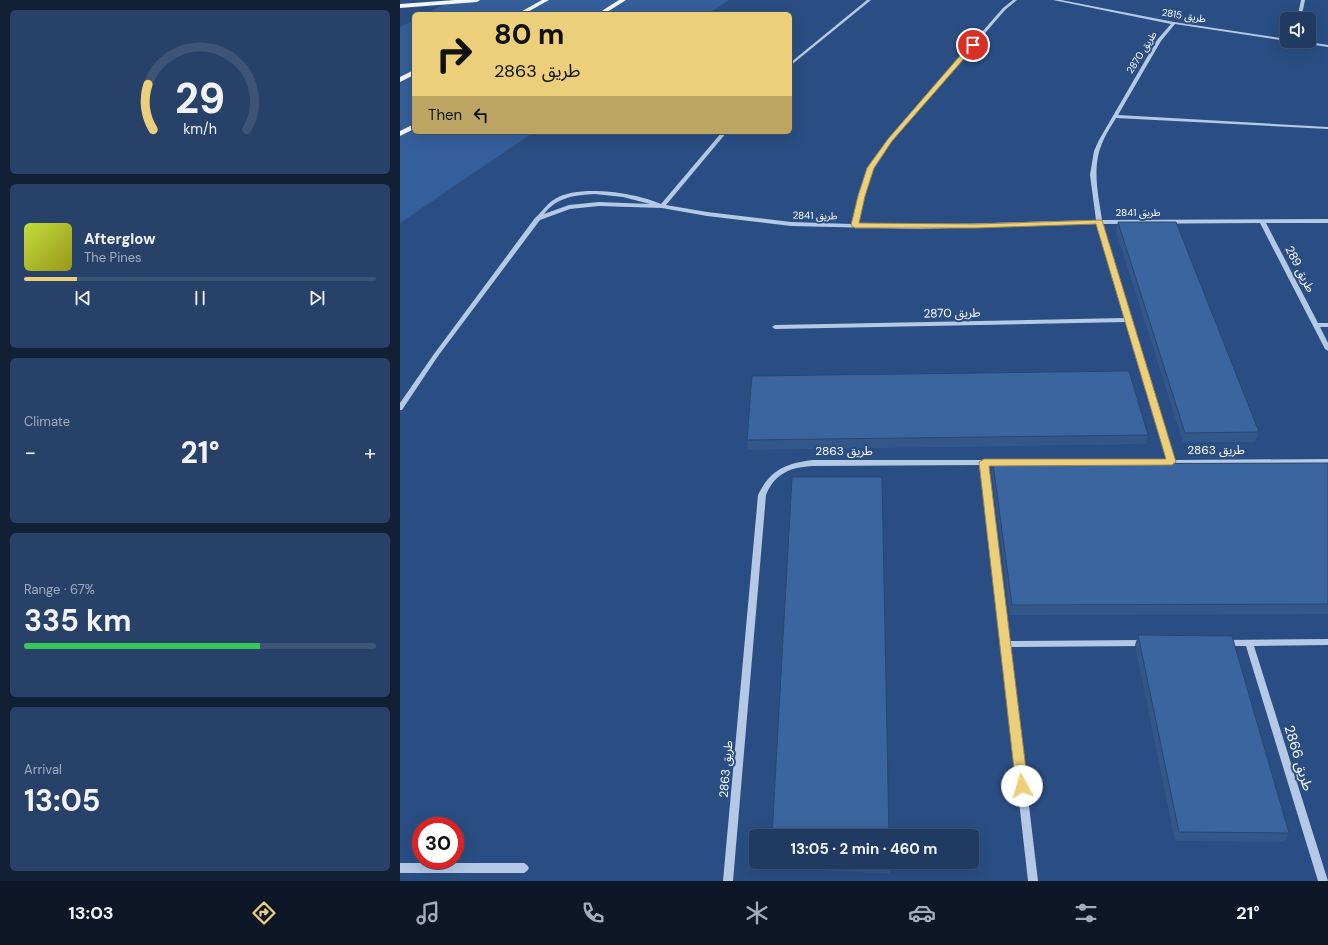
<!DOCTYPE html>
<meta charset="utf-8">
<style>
body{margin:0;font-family:"DM Sans","Noto Sans Arabic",sans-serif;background:#284168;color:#f1f3f6;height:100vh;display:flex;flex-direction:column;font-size:15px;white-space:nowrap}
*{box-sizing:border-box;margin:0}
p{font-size:13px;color:#a2adbe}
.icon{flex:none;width:22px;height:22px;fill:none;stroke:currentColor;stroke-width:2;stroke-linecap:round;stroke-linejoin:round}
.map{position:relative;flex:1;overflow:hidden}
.panel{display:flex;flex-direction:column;gap:10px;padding:10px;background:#122036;width:400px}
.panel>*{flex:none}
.banner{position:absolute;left:12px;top:12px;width:380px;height:122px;border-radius:6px;box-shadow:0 4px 16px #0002,0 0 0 1px #3d5477;background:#eccf7b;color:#111;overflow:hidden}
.buttons{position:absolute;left:880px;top:12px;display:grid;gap:8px}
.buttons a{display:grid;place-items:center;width:36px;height:36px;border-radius:6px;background:#203a62;box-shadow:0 4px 16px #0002,0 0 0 1px #3d5477;font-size:20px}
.speed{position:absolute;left:12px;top:817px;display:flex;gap:8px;font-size:20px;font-weight:700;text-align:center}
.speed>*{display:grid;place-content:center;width:52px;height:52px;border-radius:50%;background:#203a62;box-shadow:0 4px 16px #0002,0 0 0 1px #3d5477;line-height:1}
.speed .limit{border:6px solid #d22;background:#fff;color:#111}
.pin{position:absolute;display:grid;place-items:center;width:34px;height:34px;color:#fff;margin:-17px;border:2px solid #fff;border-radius:50%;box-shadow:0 1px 4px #0007}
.me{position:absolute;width:44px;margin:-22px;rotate:354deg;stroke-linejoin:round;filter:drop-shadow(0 0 3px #0008)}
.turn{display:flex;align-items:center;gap:14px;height:84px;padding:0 16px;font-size:18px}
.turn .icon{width:52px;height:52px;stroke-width:2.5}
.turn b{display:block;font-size:28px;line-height:34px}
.then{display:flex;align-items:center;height:38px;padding:0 16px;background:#0003;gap:8px;font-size:15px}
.big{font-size:30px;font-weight:700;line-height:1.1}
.panel .card{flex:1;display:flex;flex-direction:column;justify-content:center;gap:6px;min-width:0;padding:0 14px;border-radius:6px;background:#284168}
.panel .dial{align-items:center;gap:0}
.dial svg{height:104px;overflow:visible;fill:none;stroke:#3d5477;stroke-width:7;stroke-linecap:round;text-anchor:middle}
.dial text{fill:#f1f3f6;stroke:none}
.song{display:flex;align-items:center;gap:12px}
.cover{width:48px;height:48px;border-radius:6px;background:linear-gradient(135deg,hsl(70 70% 55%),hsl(60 70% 35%))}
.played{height:4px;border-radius:2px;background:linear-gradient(90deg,#eccf7b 15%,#3d5477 15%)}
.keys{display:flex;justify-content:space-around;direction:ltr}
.heat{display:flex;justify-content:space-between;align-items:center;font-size:22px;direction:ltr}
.charge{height:6px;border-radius:3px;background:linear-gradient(90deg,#34c759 67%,#3d5477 0)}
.trip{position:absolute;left:349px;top:829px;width:230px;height:40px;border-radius:6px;background:#203a62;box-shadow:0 4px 16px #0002,0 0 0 1px #3d5477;font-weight:700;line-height:40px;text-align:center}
.tabs{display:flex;height:64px;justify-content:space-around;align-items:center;background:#0d1727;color:#a2adbe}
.tabs .icon{width:28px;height:28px}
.tabs .on{color:#eccf7b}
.tabs b{font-size:18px;color:#f1f3f6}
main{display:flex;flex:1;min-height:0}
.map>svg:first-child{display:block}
.green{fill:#355f9a}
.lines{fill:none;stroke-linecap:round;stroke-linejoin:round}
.minor{fill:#b4c9e6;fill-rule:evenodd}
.major{fill:#f4f8fd;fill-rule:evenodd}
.wall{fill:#335789}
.building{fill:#3b659f;stroke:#29476f}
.route{fill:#eccf7b;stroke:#998750}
.labels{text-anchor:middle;stroke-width:4;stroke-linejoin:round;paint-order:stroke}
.far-street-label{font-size:10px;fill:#fff;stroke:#2a4e83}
.street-label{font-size:12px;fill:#fff;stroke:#2a4e83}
.near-street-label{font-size:14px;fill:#fff;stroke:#2a4e83}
</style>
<main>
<section class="panel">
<div class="card dial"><svg viewBox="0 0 100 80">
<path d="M14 69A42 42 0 1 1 86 69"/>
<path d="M14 69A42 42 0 0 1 10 34" stroke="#eccf7b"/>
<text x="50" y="56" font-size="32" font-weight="700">29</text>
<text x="50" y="72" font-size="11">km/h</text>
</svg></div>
<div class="card">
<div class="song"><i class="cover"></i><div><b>Afterglow</b><p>The Pines</p></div></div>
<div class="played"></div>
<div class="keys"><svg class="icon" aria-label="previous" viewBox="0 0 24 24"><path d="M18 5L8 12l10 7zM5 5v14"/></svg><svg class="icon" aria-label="pause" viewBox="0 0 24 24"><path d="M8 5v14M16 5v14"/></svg><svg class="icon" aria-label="next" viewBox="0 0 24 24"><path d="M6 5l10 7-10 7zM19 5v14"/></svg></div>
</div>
<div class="card"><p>Climate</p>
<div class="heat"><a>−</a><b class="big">21°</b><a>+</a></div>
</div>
<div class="card"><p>Range · 67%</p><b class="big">335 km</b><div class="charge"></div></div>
<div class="card"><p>Arrival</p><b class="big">13:05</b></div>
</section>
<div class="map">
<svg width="928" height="881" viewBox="0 0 928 881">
<rect width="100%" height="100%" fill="#2a4e83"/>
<path class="green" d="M52,0H329L308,14H25Z
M14,20V132H134L0,223V27Z"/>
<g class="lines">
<path class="minor" d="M467,0H471L390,66V63Z
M613,0H617L605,10L492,141L474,168L464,196L458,224L518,225L696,220L690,175L694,151L699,140L757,40L771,24L653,0H661L774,22L887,39V41H888H887L775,24L761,41L718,115L928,127V129L716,118C712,125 707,132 704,139C691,165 698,193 702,220L928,219V223H866L918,323H928V327H920L928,343V351L925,349L860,223L702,224L775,460L928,459V465H588L609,641L743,640L746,641L747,643L746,645L743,646L610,647L638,881H628L581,465L413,466C391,467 375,473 366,495L333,881H323L358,495C370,470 386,463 413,460H768L726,322L375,329L372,327L375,325L725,318L697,224L518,229L391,226L307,216L262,208L199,206L170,209L140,220L38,356L2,410H0V403L34,354L135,218C142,212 146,204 155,199C179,184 236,193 261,204L322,132H327L266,205L307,212L391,222L452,224L458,196L468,168L488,139L603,8ZM195,194L223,197L250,204L199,202L169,205L144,214C157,197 175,195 195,194Z
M901,0H905L901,19H897Z
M892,41H903L928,45V47L894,42Z
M928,639V645L854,646L928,881H918L846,646H826L823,645L822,643L823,641L826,640Z
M0,863H124L127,865L129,868L127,871L124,873H0Z"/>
<path class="major" d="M55,0H80L77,2L0,8V4Z
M142,0H149L124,14H117Z
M219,0H226L204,14H197Z
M14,70V75L0,82V77Z
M14,124V129L0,136V131Z"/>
</g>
<path class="wall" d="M718,222L859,432L855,442H783L716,231Z
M748,435L746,444L348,450L347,440Z
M928,463V614L610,615L592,473L593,464Z
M738,635L889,833L884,842L775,841L735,645Z
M371,862H490V874L371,867Z"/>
<path class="building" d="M718,222H776L859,432L785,433Z
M729,371L748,435L347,440L352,376Z
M928,463V604L612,605L593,464Z
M392,477H482L489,836H372Z
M738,635L832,636L889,833L779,832Z
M430,862H490V865Z"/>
<path class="route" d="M571,43L576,45L492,141L474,168L465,196L459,223L576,224L702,220L776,462L772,465L589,466L628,786L626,790L622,792L618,790L616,786L579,462L584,459H766L696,224L576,228H455L451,225L458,196L467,168L488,139Z"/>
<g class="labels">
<g class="far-street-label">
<text transform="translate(784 15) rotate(9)" y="4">طريق 2815</text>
<text transform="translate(741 52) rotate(-58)" y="4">طريق 2870</text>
<text x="738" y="216">طريق 2841</text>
<text transform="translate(415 215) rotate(1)" y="4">طريق 2841</text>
</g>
<g class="street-label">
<text transform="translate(900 269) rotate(63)" y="4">طريق 289</text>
<text transform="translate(552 313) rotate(-1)" y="4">طريق 2870</text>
<text x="816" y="454">طريق 2863</text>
<text x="444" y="455">طريق 2863</text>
<text transform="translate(326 769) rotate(-85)" y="4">طريق 2863</text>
</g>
<g class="near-street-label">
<text transform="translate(899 758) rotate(73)" y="5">طريق 2866</text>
</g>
</g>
</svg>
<div class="buttons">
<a><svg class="icon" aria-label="sound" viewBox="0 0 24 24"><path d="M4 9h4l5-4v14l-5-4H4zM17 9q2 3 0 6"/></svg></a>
</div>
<div class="speed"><div class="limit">30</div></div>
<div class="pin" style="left:573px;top:45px;background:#d93025"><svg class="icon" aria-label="arrive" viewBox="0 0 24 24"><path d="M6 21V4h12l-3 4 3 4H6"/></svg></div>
<svg class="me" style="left:622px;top:786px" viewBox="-20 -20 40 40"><circle r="19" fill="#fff"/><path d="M0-13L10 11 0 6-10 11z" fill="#eccf7b"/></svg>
<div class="trip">13:05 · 2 min · 460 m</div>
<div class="banner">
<div class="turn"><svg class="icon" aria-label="right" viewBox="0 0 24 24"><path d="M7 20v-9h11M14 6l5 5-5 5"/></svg><div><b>80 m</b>طريق 2863</div></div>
<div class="then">Then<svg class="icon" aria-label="left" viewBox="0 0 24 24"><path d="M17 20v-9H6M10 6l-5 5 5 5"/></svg></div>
</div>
</div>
</main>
<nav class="tabs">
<b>13:03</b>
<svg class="icon on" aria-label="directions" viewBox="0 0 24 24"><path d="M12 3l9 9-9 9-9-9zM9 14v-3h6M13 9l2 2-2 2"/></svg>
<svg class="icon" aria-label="music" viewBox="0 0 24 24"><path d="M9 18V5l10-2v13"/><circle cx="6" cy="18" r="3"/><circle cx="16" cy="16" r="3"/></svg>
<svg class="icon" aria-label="phone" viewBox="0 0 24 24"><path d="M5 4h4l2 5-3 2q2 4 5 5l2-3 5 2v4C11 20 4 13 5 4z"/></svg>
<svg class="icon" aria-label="climate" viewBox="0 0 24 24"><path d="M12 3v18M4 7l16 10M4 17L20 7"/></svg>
<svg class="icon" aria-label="car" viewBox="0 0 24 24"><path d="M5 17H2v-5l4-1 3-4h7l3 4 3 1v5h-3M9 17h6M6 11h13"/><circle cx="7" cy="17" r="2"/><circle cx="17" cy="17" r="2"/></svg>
<svg class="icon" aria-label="filters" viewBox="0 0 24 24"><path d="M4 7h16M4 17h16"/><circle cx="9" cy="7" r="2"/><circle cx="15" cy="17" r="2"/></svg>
<b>21°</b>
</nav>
